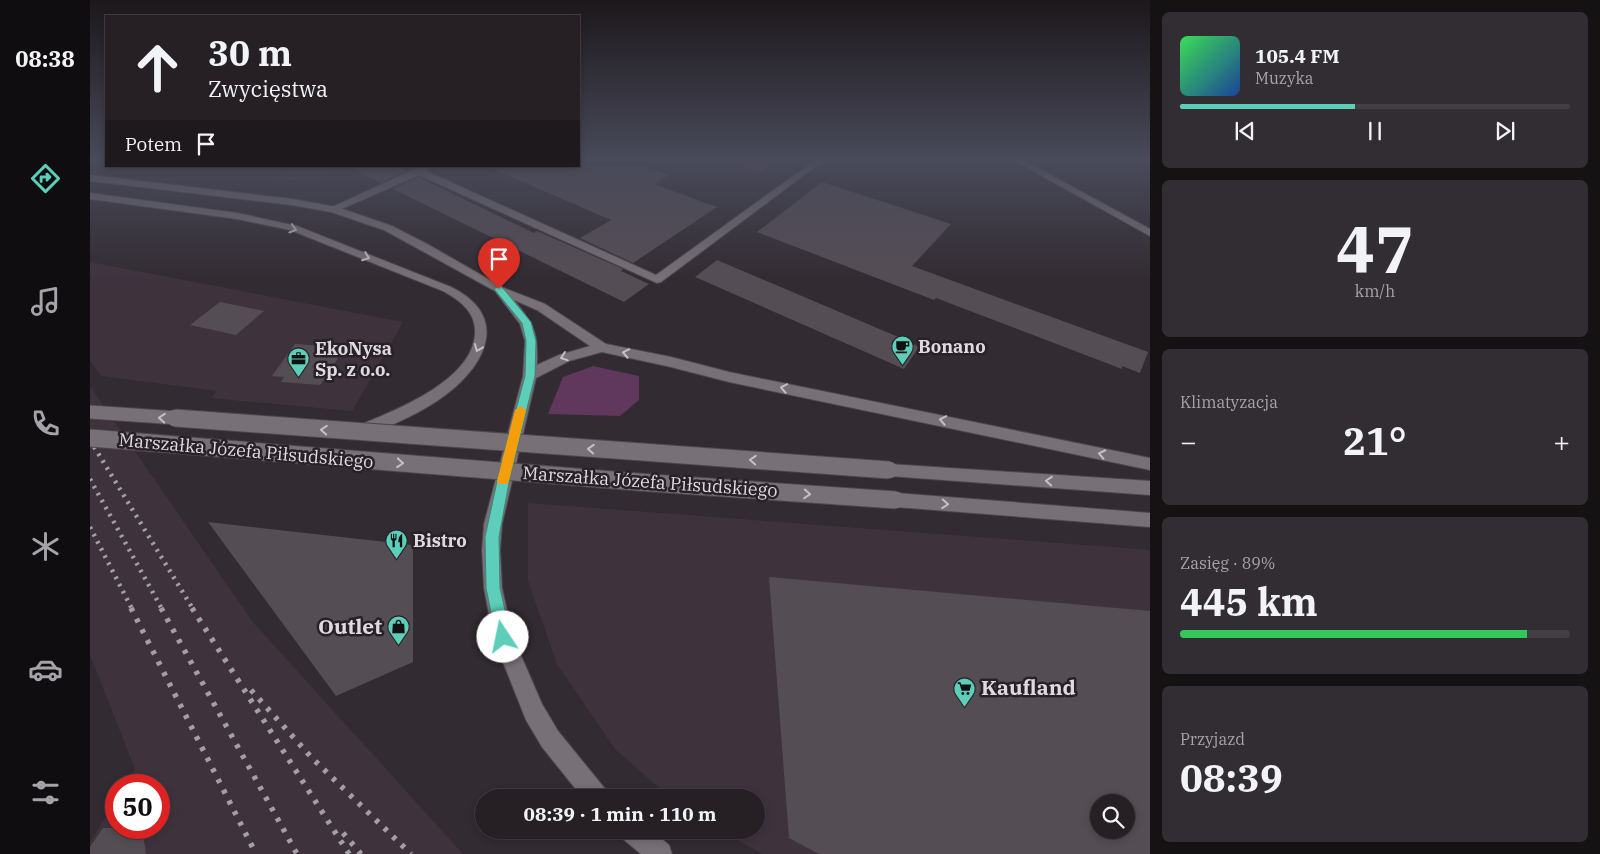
<!DOCTYPE html>
<html lang="pl">
<meta charset="utf-8">
<style>
body{margin:0;font-family:"IBM Plex Serif",serif;background:#322d32;color:#f1f3f6;height:100vh;display:flex;flex-direction:column;font-size:19px;white-space:nowrap}
*{box-sizing:border-box;margin:0}
p{font-size:16px;color:#a4a3a7}
.icon{flex:none;width:28px;height:28px;fill:none;stroke:currentColor;stroke-width:2;stroke-linecap:round;stroke-linejoin:round}
.map{position:relative;flex:1;overflow:hidden}
.panel{display:flex;flex-direction:column;gap:12px;padding:12px;background:#151214;width:450px}
.panel>*{flex:none}
.hud{position:absolute;left:15px;top:15px;width:475px;height:152px;border-radius:0px;box-shadow:0 2px 8px #0003,0 0 0 1px #423e42;background:#262025;color:#f1f3f6;overflow:hidden}
.tools{position:absolute;left:1000px;top:794px;display:grid;gap:10px}
.tools a{display:grid;place-items:center;width:45px;height:45px;border-radius:50%;background:#262025;box-shadow:0 2px 8px #0003,0 0 0 1px #423e42;font-size:25px}
.speed{position:absolute;left:15px;top:774px;display:flex;gap:10px;font-size:25px;font-weight:700;text-align:center}
.speed>*{display:grid;place-content:center;width:65px;height:65px;border-radius:50%;background:#262025;box-shadow:0 2px 8px #0003,0 0 0 1px #423e42;line-height:1}
.speed .limit{border:8px solid #d22;background:#fff;color:#111}
.pin{position:absolute;display:grid;place-items:center;width:42px;height:42px;color:#fff;margin:-51px -21px;border-radius:50% 50% 50% 0;rotate:-45deg;box-shadow:0 0 5px #0007}
.pin .icon{rotate:45deg}
.me{position:absolute;width:55px;margin:-28px;rotate:349deg;stroke-linejoin:round;filter:drop-shadow(0 0 4px #0008)}
.turn{display:flex;align-items:center;gap:18px;height:105px;padding:0 20px;font-size:22px}
.turn .icon{width:65px;height:65px;stroke-width:2.5}
.turn b{display:block;font-size:35px;line-height:42px}
.then{display:flex;align-items:center;height:48px;padding:0 20px;background:#0003;gap:10px;font-size:19px}
.big{font-size:38px;font-weight:700;line-height:1.1}
.panel .tile{flex:1;display:flex;flex-direction:column;justify-content:center;gap:8px;min-width:0;padding:0 18px;border-radius:8px;background:#322d32}
.panel .dial{align-items:center;gap:0}
.dial b{font-size:65px;line-height:1}
.song{display:flex;align-items:center;gap:15px}
.cover{width:60px;height:60px;border-radius:8px;background:linear-gradient(135deg,hsl(130 70% 55%),hsl(220 70% 35%))}
.played{height:5px;border-radius:2px;background:linear-gradient(90deg,#5dceb9 45%,#423e42 45%)}
.keys{display:flex;justify-content:space-around;direction:ltr}
.heat{display:flex;justify-content:space-between;align-items:center;font-size:28px;direction:ltr}
.charge{height:8px;border-radius:4px;background:linear-gradient(90deg,#34c759 89%,#423e42 0)}
.trip{position:absolute;left:385px;top:789px;width:290px;height:50px;border-radius:25px;background:#262025;box-shadow:0 2px 8px #0003,0 0 0 1px #423e42;font-weight:700;line-height:50px;text-align:center}
main{display:flex;flex:1;min-height:0}
.tabs{display:flex;flex-direction:column;width:90px;justify-content:space-around;align-items:center;background:#0f0d0f;color:#a4a3a7}
.tabs .icon{width:35px;height:35px}
.tabs .active{color:#5dceb9}
.tabs b{font-size:22px;color:#f1f3f6}
.map>svg:first-child{display:block}
.built{fill:#3e333d;fill-rule:evenodd}
.green{fill:#60375d}
.building{fill:#554d54;fill-rule:evenodd}
.lines{fill:none;stroke-linecap:round;stroke-linejoin:round}
.minor-casing{stroke:#4d474c;stroke-width:2}
.secondary-casing{stroke:#4d474c;stroke-width:2}
.minor{fill:#787077;fill-rule:evenodd}
.secondary{fill:#787077;fill-rule:evenodd}
.rail-far1{stroke:#a49fa3;stroke-width:4.5;stroke-dasharray:2.5 5.5;stroke-linecap:butt}
.rail{stroke:#a49fa3;stroke-width:5.5;stroke-dasharray:4 8;stroke-linecap:butt}
.secondary-bridge-far1-casing{stroke:#4d474c;stroke-width:15;stroke-linecap:butt}
.secondary-bridge-casing{stroke:#4d474c;stroke-width:19;stroke-linecap:butt}
.secondary-bridge-far1{stroke:#787077;stroke-width:13}
.secondary-bridge{stroke:#787077;stroke-width:17}
.oneway{stroke:#c5c0c4}
.route{fill:#5dceb9;stroke:#3c8678}
.slow{fill:#f59e0b}
.labels{text-anchor:middle;stroke-width:5;stroke-linejoin:round;paint-order:stroke}
.poi-label{font-size:18px;font-weight:bold;fill:#dfdade;stroke:#282228;text-anchor:start}
.street-label{font-size:18px;fill:#dfdade;stroke:#282228}
.near-poi-label{font-size:21px;font-weight:bold;fill:#dfdade;stroke:#282228;text-anchor:end}
</style>
<main>
<nav class="tabs">
<b>08:38</b>
<svg class="icon active" aria-label="directions" viewBox="0 0 24 24"><path d="M12 3l9 9-9 9-9-9zM9 14v-3h6M13 9l2 2-2 2"/></svg>
<svg class="icon" aria-label="music" viewBox="0 0 24 24"><path d="M9 18V5l10-2v13"/><circle cx="6" cy="18" r="3"/><circle cx="16" cy="16" r="3"/></svg>
<svg class="icon" aria-label="phone" viewBox="0 0 24 24"><path d="M5 4h4l2 5-3 2q2 4 5 5l2-3 5 2v4C11 20 4 13 5 4z"/></svg>
<svg class="icon" aria-label="climate" viewBox="0 0 24 24"><path d="M12 3v18M4 7l16 10M4 17L20 7"/></svg>
<svg class="icon" aria-label="car" viewBox="0 0 24 24"><path d="M5 17H2v-5l4-1 3-4h7l3 4 3 1v5h-3M9 17h6M6 11h13"/><circle cx="7" cy="17" r="2"/><circle cx="17" cy="17" r="2"/></svg>
<svg class="icon" aria-label="filters" viewBox="0 0 24 24"><path d="M4 7h16M4 17h16"/><circle cx="9" cy="7" r="2"/><circle cx="15" cy="17" r="2"/></svg>
</nav>
<div class="map">
<svg width="1060" height="854" viewBox="0 0 1060 854">
<rect width="100%" height="100%" fill="#322b31"/>
<path class="built" d="M203,166H233L240,170L227,175L220,181L186,179Z
M0,262L313,322L262,411L121,398L127,391L12,376L0,361Z
M0,386L162,621L373,854H0V842L26,800V828H69V785H36L45,769L0,655Z
M438,503L1060,550V854H673L628,830H666V798L580,797L525,749L467,664L438,581ZM1009,802H1036V830H1009Z"/>
<path class="green" d="M634,161H688L669,173Z
M503,366L549,376V400L530,416L458,414L473,377Z"/>
<path class="building" d="M258,166H306L316,171L291,183Z
M396,166H554L579,175L564,184L627,207L543,263L490,238L521,220Z
M328,177L444,233L447,231L533,269L531,271L559,284L534,302L303,189Z
M732,182L861,224L822,266L1058,352L1050,373L1032,366V369L846,298L844,300L667,232Z
M627,260L813,339L829,347L814,369L605,277Z
M130,302L174,311L146,335L100,325Z
M205,344L248,347L244,354L250,355L230,385L191,382L194,377L182,376Z
M118,522L323,545V662L246,696Z
M679,577L1060,611V854H729L699,838ZM1009,802H1036V830H1009Z
M13,828H52L56,854H0V847Z"/>
<g class="lines">
<defs>
<path id="minor" d="M724,161H733L571,282L567,283L329,175L247,211H239L238,209L325,169L339,166L340,168L336,171L566,275Z
M925,161H935L1060,229V236Z"/>
<path id="secondary" d="M0,175L202,199L247,207L302,226L339,245L414,288L455,304L516,344L581,357L639,372L1060,458V470L639,382L581,367L512,352L479,361L446,378L412,524L410,550L412,588L423,637L452,704L468,731L516,790L520,798H493L452,747L436,720L403,637L394,588L392,550L394,524L433,376L435,341L430,324L405,291L294,230L241,212L202,205L0,181ZM424,300L447,310L500,346L469,355L447,365C448,332 445,326 424,300Z
M0,193L147,213L207,226L361,287C424,318 393,371 347,401C323,417 294,429 267,438L262,436L259,432L262,428C300,413 386,381 385,331C385,311 369,300 353,291L200,230L147,219L0,199Z
M799,464L1060,481V495L799,476L793,474L791,470L793,466Z
M806,493L1060,513V527L806,507L800,505L798,500L800,495Z
M530,830H561L579,845L582,854H551L533,839Z"/>
</defs>
<use href="#minor" class="minor-casing"/>
<use href="#secondary" class="secondary-casing"/>
<use href="#minor" class="minor"/>
<use href="#secondary" class="secondary"/>
<path class="rail-far1" d="M0,440L103,609
M0,479L72,609
M0,527L42,609"/>
<path class="rail" d="M41,608L166,854
M71,608L207,854
M102,608L259,854
M161,690L222,758L321,854
M253,833L271,854"/>
<defs>
<path id="secondary-bridge-far1" d="M0,412L102,419"/>
<path id="secondary-bridge" d="M85,418L799,470
M0,438L548,482L806,500"/>
</defs>
<use href="#secondary-bridge-far1" class="secondary-bridge-far1-casing"/>
<use href="#secondary-bridge" class="secondary-bridge-casing"/>
<use href="#secondary-bridge-far1" class="secondary-bridge-far1"/>
<use href="#secondary-bridge" class="secondary-bridge"/>
</g>
<defs><path id="oneway-chevron" d="M-2-3.5L2.5 0L-2 3.5" fill="none" stroke-width="1.6" stroke-linecap="round" stroke-linejoin="round" transform="scale(1.25)"/></defs>
<g class="oneway">
<use href="#oneway-chevron" transform="translate(203 229) rotate(17)"/>
<use href="#oneway-chevron" transform="translate(276 257) rotate(21)"/>
<use href="#oneway-chevron" transform="translate(388 348) rotate(112)"/>
<use href="#oneway-chevron" transform="translate(536 353) rotate(-169)"/>
<use href="#oneway-chevron" transform="translate(474 357) rotate(161)"/>
<use href="#oneway-chevron" transform="translate(694 388) rotate(-169)"/>
<use href="#oneway-chevron" transform="translate(72 418) rotate(-176)"/>
<use href="#oneway-chevron" transform="translate(853 420) rotate(-169)"/>
<use href="#oneway-chevron" transform="translate(234 430) rotate(-176)"/>
<use href="#oneway-chevron" transform="translate(501 449) rotate(-176)"/>
<use href="#oneway-chevron" transform="translate(1012 454) rotate(-168)"/>
<use href="#oneway-chevron" transform="translate(663 460) rotate(-176)"/>
<use href="#oneway-chevron" transform="translate(310 463) rotate(5)"/>
<use href="#oneway-chevron" transform="translate(959 481) rotate(-176)"/>
<use href="#oneway-chevron" transform="translate(717 494) rotate(4)"/>
<use href="#oneway-chevron" transform="translate(855 504) rotate(4)"/>
</g>
<linearGradient id="sky" x2="0" y2="1"><stop stop-color="#1c181b"/><stop offset="0.57" stop-color="#494a5a"/><stop offset="1" stop-color="#494a5a" stop-opacity="0"/></linearGradient>
<rect width="1060" height="280" fill="url(#sky)"/>
<path class="route" d="M409,286L412,287L441,322L446,341L445,376L420,477L409,537L410,588L421,637L419,642L413,644L408,642L406,637L396,588L395,537L408,477L435,376L436,341L432,323L404,289Z"/>
<path class="slow" d="M431,406L436,410L419,481L417,484H409L407,481L425,410Z"/>
<defs>
<symbol id="cafe-pin" viewBox="-11 -11 22 30"><path d="M0 17L-7.5 6A9.5 9.5 0 1 1 7.5 6Z" fill="#5dceb9" stroke="#282228"/><path d="M-5.5-4.5H6V0H3Q3 3.5 0 3.5H-2.5Q-5.5 3.5-5.5 0ZM3-3.2v2h1.7v-2ZM-6 4.5H4V6H-6Z" fill="#111"/></symbol>
<symbol id="office-pin" viewBox="-11 -11 22 30"><path d="M0 17L-7.5 6A9.5 9.5 0 1 1 7.5 6Z" fill="#5dceb9" stroke="#282228"/><path d="M-6-3h4V-5.5h4V-3h4V5H-6ZM-1-4.5V-3h2v-1.5ZM-6 0V1H6V0Z" fill="#111"/></symbol>
<symbol id="restaurant-pin" viewBox="-11 -11 22 30"><path d="M0 17L-7.5 6A9.5 9.5 0 1 1 7.5 6Z" fill="#5dceb9" stroke="#282228"/><path d="M-5-6h1v4h1v-4h1v4h1v-4h1v5L-1.5 .5V6h-2V.5L-5-1ZM5-6V6H3V1.5H1.5Q1.5-4 5-6Z" fill="#111"/></symbol>
<symbol id="shop-pin" viewBox="-11 -11 22 30"><path d="M0 17L-7.5 6A9.5 9.5 0 1 1 7.5 6Z" fill="#5dceb9" stroke="#282228"/><path d="M-5-2.5h2.3a2.7 3.5 0 0 1 5.4 0H5L5.5 6h-11ZM-1.5-2.5h3a1.5 2.3 0 0 0-3 0Z" fill="#111"/></symbol>
<symbol id="supermarket-pin" viewBox="-11 -11 22 30"><path d="M0 17L-7.5 6A9.5 9.5 0 1 1 7.5 6Z" fill="#5dceb9" stroke="#282228"/><path d="M-6-5.5h2.5l.6 2H6L4.5 2H-2.5L-4.4-4H-6ZM-1.5 3.2a1.3 1.3 0 1 0 .1 0ZM3 3.2a1.3 1.3 0 1 0 .1 0Z" fill="#111"/></symbol>
</defs>
<g fill-rule="evenodd">
<use href="#cafe-pin" x="800" y="334" width="25" height="34"/>
<use href="#office-pin" x="196" y="346" width="25" height="34"/>
<use href="#restaurant-pin" x="294" y="528" width="25" height="34"/>
<use href="#shop-pin" x="296" y="614" width="25" height="34"/>
<use href="#supermarket-pin" x="862" y="676" width="25" height="34"/>
</g>
<g class="labels">
<g class="poi-label">
<text x="828" y="353">Bonano</text>
<text x="225" y="355">EkoNysa<tspan x="225" dy="21">Sp. z o.o.</tspan></text>
<text x="323" y="547">Bistro</text>
</g>
<g class="street-label">
<text transform="translate(156 451) rotate(5)" y="6">Marszałka Józefa Piłsudskiego</text>
<text transform="translate(560 482) rotate(4)" y="6">Marszałka Józefa Piłsudskiego</text>
</g>
<g class="near-poi-label">
<text x="292" y="634">Outlet</text>
<text x="891" y="695" text-anchor="start">Kaufland</text>
</g>
</g>
</svg>
<div class="tools">
<a><svg class="icon" aria-label="search" viewBox="0 0 24 24"><circle cx="10" cy="10" r="6"/><path d="M15 15l6 6"/></svg></a>
</div>
<div class="speed"><div class="limit">50</div></div>
<div class="pin" style="left:409px;top:289px;background:#d93025"><svg class="icon" aria-label="arrive" viewBox="0 0 24 24"><path d="M6 21V4h12l-3 4 3 4H6"/></svg></div>
<svg class="me" style="left:413px;top:637px" viewBox="-20 -20 40 40"><circle r="19" fill="#fff"/><path d="M0-13L10 11 0 6-10 11z" fill="#5dceb9"/></svg>
<div class="trip">08:39 · 1 min · 110 m</div>
<div class="hud">
<div class="turn"><svg class="icon" aria-label="ahead" viewBox="0 0 24 24"><path d="M12 20V5M6 11l6-6 6 6"/></svg><div><b>30 m</b>Zwycięstwa</div></div>
<div class="then">Potem<svg class="icon" aria-label="arrive" viewBox="0 0 24 24"><path d="M6 21V4h12l-3 4 3 4H6"/></svg></div>
</div>
</div>
<section class="panel">
<div class="tile">
<div class="song"><i class="cover"></i><div><b>105.4 FM</b><p>Muzyka</p></div></div>
<div class="played"></div>
<div class="keys"><svg class="icon" aria-label="previous" viewBox="0 0 24 24"><path d="M18 5L8 12l10 7zM5 5v14"/></svg><svg class="icon" aria-label="pause" viewBox="0 0 24 24"><path d="M8 5v14M16 5v14"/></svg><svg class="icon" aria-label="next" viewBox="0 0 24 24"><path d="M6 5l10 7-10 7zM19 5v14"/></svg></div>
</div>
<div class="tile dial"><b>47</b><p>km/h</p></div>
<div class="tile"><p>Klimatyzacja</p>
<div class="heat"><a>−</a><b class="big">21°</b><a>+</a></div>
</div>
<div class="tile"><p>Zasięg · 89%</p><b class="big">445 km</b><div class="charge"></div></div>
<div class="tile"><p>Przyjazd</p><b class="big">08:39</b></div>
</section>
</main>
